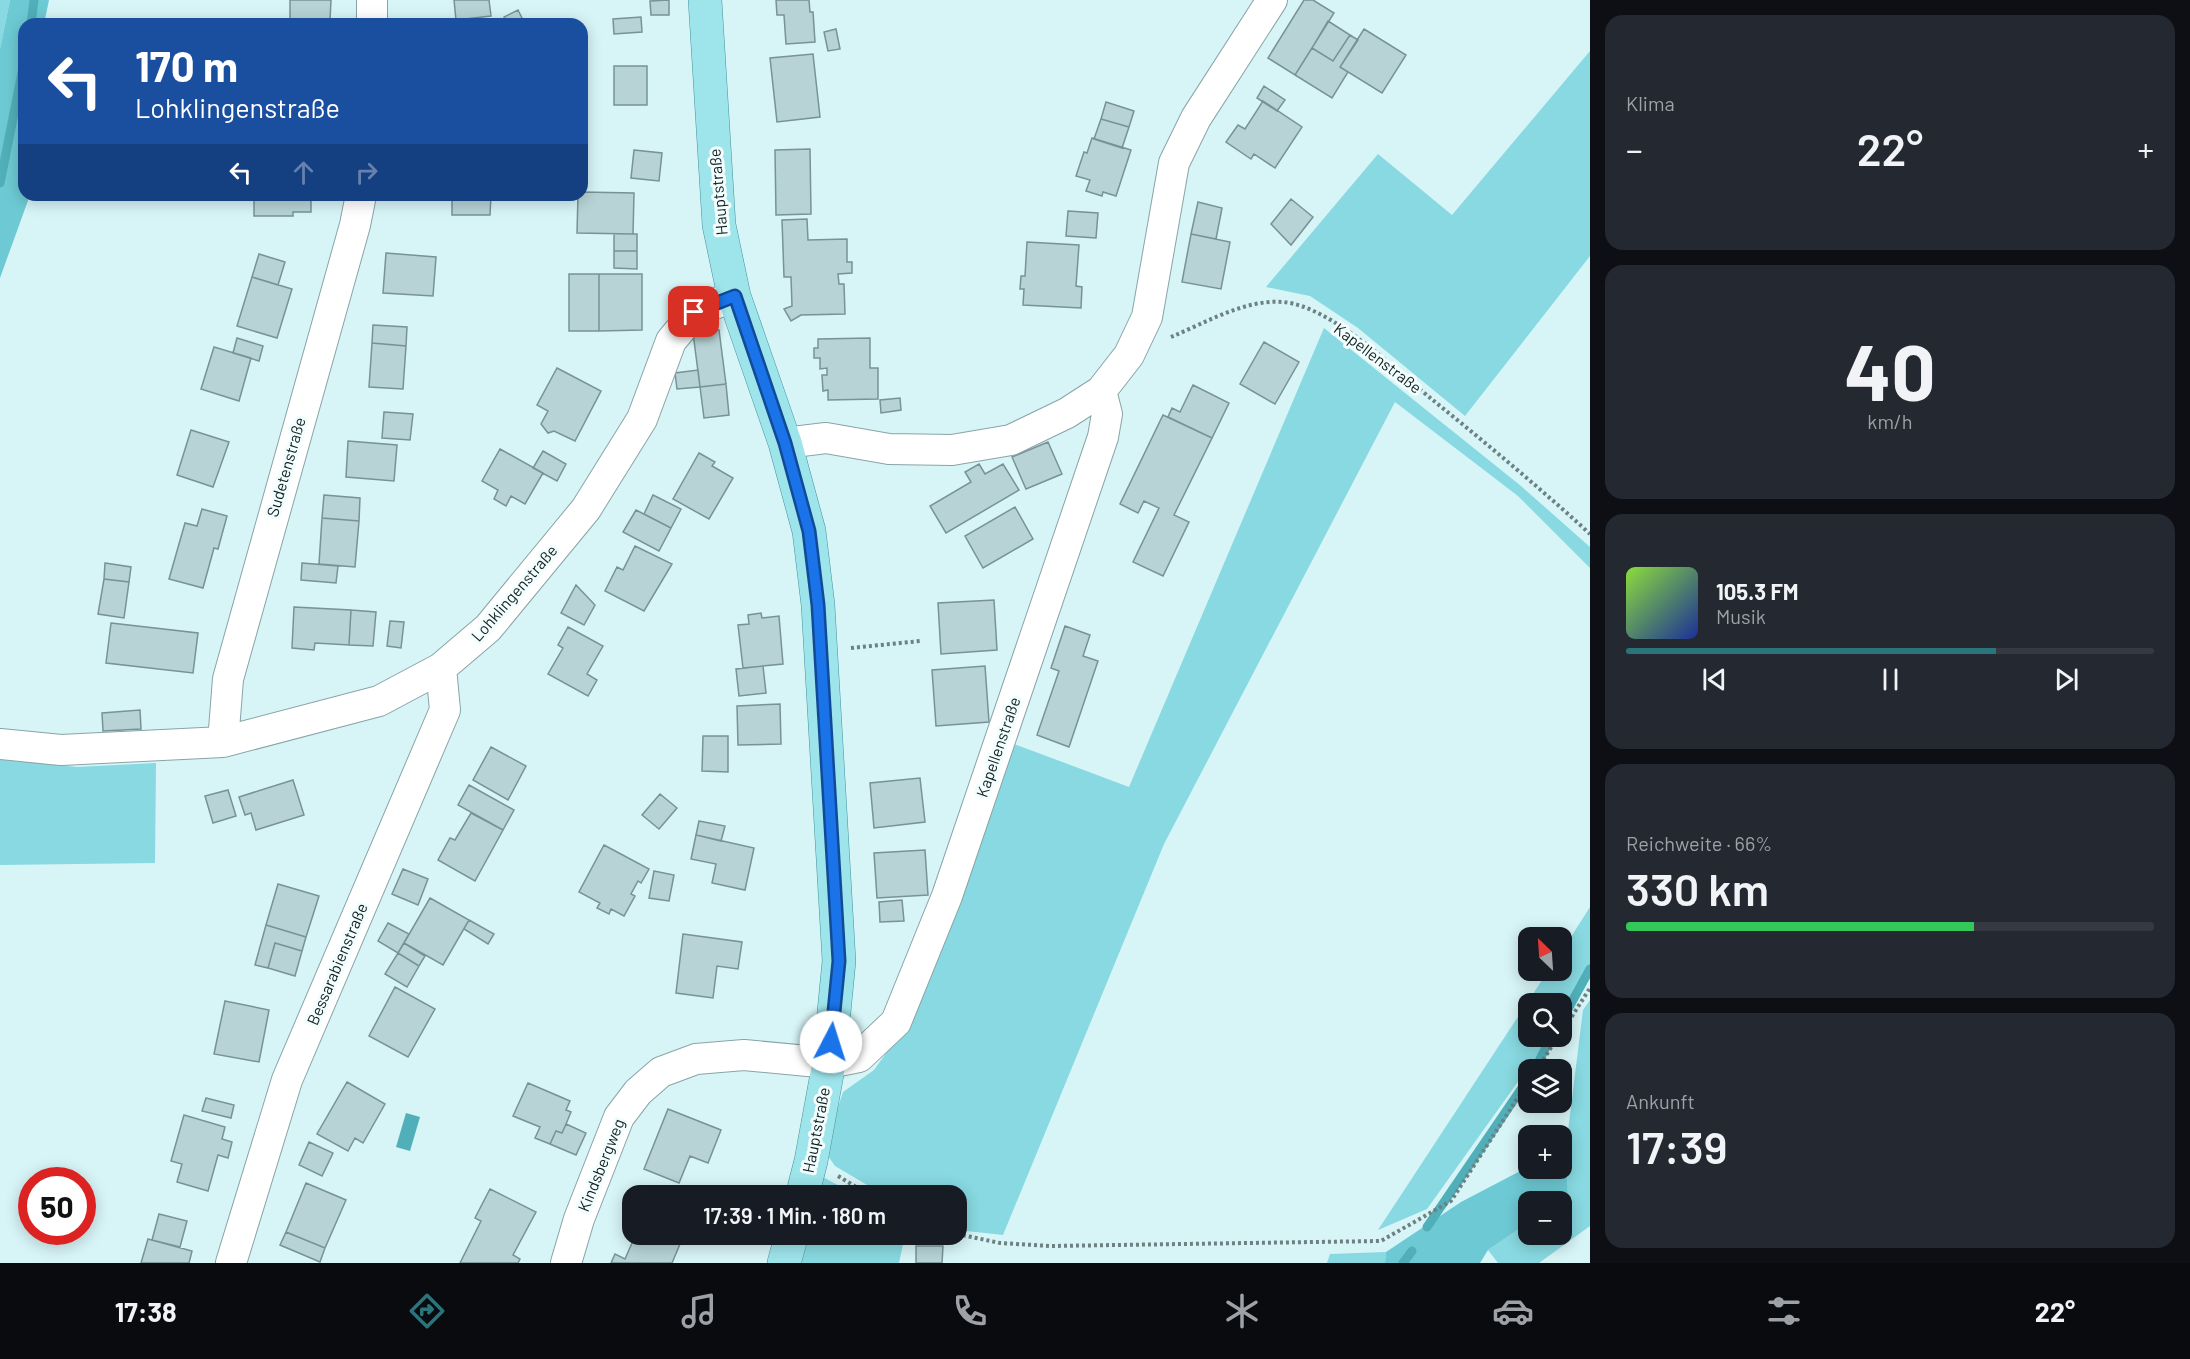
<!DOCTYPE html>
<html lang="de">
<meta charset="utf-8">
<style>
body{margin:0;font-family:Barlow,sans-serif;background:#242831;color:#f1f3f6;height:100vh;display:flex;flex-direction:column;font-size:22px;white-space:nowrap}
*{box-sizing:border-box;margin:0}
p{font-size:20px;color:#9ea1a6}
.icon{flex:none;width:33px;height:33px;fill:none;stroke:currentColor;stroke-width:2;stroke-linecap:round;stroke-linejoin:round}
.map{position:relative;flex:1;overflow:hidden}
.panel{display:flex;flex-direction:column;gap:15px;padding:15px;background:#0d0f14;width:600px}
.panel>*{flex:none}
.hud{position:absolute;left:18px;top:18px;width:570px;height:183px;border-radius:18px;box-shadow:0 3px 15px #0003;background:#1a4fa0;color:#fff;overflow:hidden}
.needle{width:39px;rotate:335deg}
.fabs{position:absolute;left:1518px;top:927px;display:grid;gap:12px}
.fabs a{display:grid;place-items:center;width:54px;height:54px;border-radius:12px;background:#171b24;box-shadow:0 3px 15px #0003;font-size:30px}
.speed{position:absolute;left:18px;top:1167px;display:flex;gap:12px;font-size:30px;font-weight:700;text-align:center}
.speed>*{display:grid;place-content:center;width:78px;height:78px;border-radius:50%;background:#171b24;box-shadow:0 3px 15px #0003;line-height:1}
.speed .limit{border:9px solid #d22;background:#fff;color:#111}
.pin{position:absolute;display:grid;place-items:center;width:51px;height:51px;color:#fff;margin:-26px;border-radius:12px;box-shadow:0 3px 9px #0006}
.me{position:absolute;width:66px;margin:-33px;rotate:5deg;stroke-linejoin:round;filter:drop-shadow(0 0 4px #0008)}
.turn{display:flex;align-items:center;gap:21px;height:126px;padding:0 18px;font-size:27px}
.turn .icon{width:78px;height:78px;stroke-width:2.5}
.turn b{display:block;font-size:42px;line-height:51px}
.lanes{display:flex;align-items:center;height:57px;padding:0 18px;background:#0003;justify-content:center;gap:30px;direction:ltr}
.lanes .off{opacity:.35}
.big{font-size:45px;font-weight:600;line-height:1.1}
.panel .widget{flex:1;display:flex;flex-direction:column;justify-content:center;gap:9px;min-width:0;padding:0 21px;border-radius:18px;background:#242831}
.panel .dial{align-items:center;gap:0}
.dial b{font-size:78px;line-height:1}
.song{display:flex;align-items:center;gap:18px}
.cover{width:72px;height:72px;border-radius:9px;background:linear-gradient(135deg,hsl(90 70% 55%),hsl(230 70% 35%))}
.played{height:6px;border-radius:3px;background:linear-gradient(90deg,#2a747b 70%,#363941 70%)}
.keys{display:flex;justify-content:space-around;direction:ltr}
.heat{display:flex;justify-content:space-between;align-items:center;font-size:33px;direction:ltr}
.charge{height:9px;border-radius:4px;background:linear-gradient(90deg,#34c759 66%,#363941 0)}
.trip{position:absolute;left:622px;top:1185px;width:345px;height:60px;border-radius:18px;background:#171b24;box-shadow:0 3px 15px #0003;font-weight:600;line-height:60px;text-align:center}
.tab-bar{display:flex;height:96px;justify-content:space-around;align-items:center;background:#090b0e;color:#9ea1a6}
.tab-bar .icon{width:42px;height:42px}
.tab-bar .current{color:#2a747b}
.tab-bar b{font-size:27px;color:#f1f3f6}
main{display:flex;flex:1;min-height:0}
.map>svg:first-child{display:block}
.green{fill:#88d9e1}
.forest{fill:#6dcad4}
.water{fill:#50afb8}
.lines{fill:none;stroke-linecap:round;stroke-linejoin:round}
.stream{stroke:#50afb8;stroke-width:9}
.building{fill:#b7d3d6;stroke:#789295;stroke-width:1.5}
.minor-casing{stroke:#89a4a7;stroke-width:32}
.major-casing{stroke:#43939c;stroke-width:34}
.path{stroke:#6d8182;stroke-width:4;stroke-dasharray:3 3;stroke-linecap:butt}
.minor{stroke:#fff;stroke-width:30}
.major{stroke:#9ee4eb;stroke-width:33}
.route-casing{stroke:#114b97;stroke-width:15}
.route{stroke:#1a73e8;stroke-width:10}
.labels{text-anchor:middle;stroke-width:6;stroke-linejoin:round;paint-order:stroke}
.street-label{font-size:16px;fill:#141f20;stroke:#f2fdfe}
</style>
<main>
<div class="map">
<svg width="1590" height="1263" viewBox="0 0 1590 1263">
<rect width="100%" height="100%" fill="#d7f4f7"/>
<path class="green" d="M0,0H10L0,49Z
M1590,51V256L1465,416L1358,328L1310,296L1266,287L1378,154L1452,215Z
M1324,328L1521,486L1590,547V568L1518,496L1395,402L1164,844L1003,1235L957,1230V1196L884,1195L835,1166L824,1150L843,1092L874,1070L907,1024L1009,742L1129,787Z
M0,759L77,767L156,763L155,863L0,865Z
M1590,907V978L1562,1020V1004H1528V1036L1550,1037L1427,1209L1378,1230L1548,971L1562,970V951Z
M1590,1000V1226L1539,1263H1498L1488,1250L1528,1223V1234H1562L1561,1201L1568,1196L1566,1147L1583,1010Z
M821,1176L856,1195L816,1196Z
M806,1235H905L899,1263H798Z
M1386,1252L1385,1263H1327L1330,1254Z"/>
<path class="forest" d="M10,0H49L44,24H24V195H30L0,278V49Z
M1566,1147L1568,1196L1561,1201L1528,1202V1223L1488,1250L1480,1263H1385L1386,1252L1461,1202L1528,1167L1562,1168V1150Z"/>
<path class="water" d="M406,1113L420,1117L410,1151L396,1147Z"/>
<g class="lines">
<path class="stream" d="M31,24L34,0
M0,183L24,63
M1562,1020L1590,969
M1534,1070L1552,1036
M1427,1227L1528,1079
M1403,1263L1412,1251"/>
</g>
<path class="building" d="M290,0H331L330,20H309V24H290Z
M454,0H489L491,16L456,20Z
M669,0V15H651L650,1Z
M776,0H809L810,12H813L815,42L786,44L784,15H777Z
M1304,0H1313L1334,13L1295,75L1268,58Z
M518,10L525,24H507L504,17Z
M641,17L642,32L614,34L613,19Z
M1328,21L1350,35L1333,61L1312,48Z
M836,29L840,49L828,51L824,32Z
M1364,29L1406,55L1382,93L1340,67Z
M1350,35L1358,40L1340,67L1348,72L1332,98L1295,75L1312,48L1333,61Z
M813,54L820,117L777,122L770,58Z
M614,66H647V105H614Z
M1264,86L1285,100L1277,111L1257,98Z
M1263,101L1302,127L1275,168L1254,154L1251,159L1226,142L1238,125L1245,129Z
M1106,102L1134,111L1129,127L1101,119Z
M1101,119L1129,127L1122,148L1094,139Z
M1092,138L1131,150L1116,196L1103,192L1102,196L1086,191L1090,180L1076,176L1084,152L1087,153Z
M810,149L811,214L776,215L775,150Z
M634,150L662,153L659,181L631,178Z
M582,192L634,193L633,234L577,233L578,195H582Z
M254,195H311V212H293V216H254Z
M452,195H491L490,215H452Z
M1291,199L1313,217L1291,245L1271,224Z
M1198,202L1222,208L1216,239L1191,234Z
M1068,211L1098,213L1096,238L1066,236Z
M807,219L808,240L847,239V262H852V273L838,274L839,284H844L845,314L801,315L791,321L784,309L792,306L791,277H784L782,220Z
M614,234H637V251H614Z
M1191,234L1230,242L1221,289L1182,282Z
M1027,242L1079,245L1076,286L1082,287L1081,308L1023,305L1024,289H1020L1021,276H1025Z
M614,251H637V269L614,268Z
M386,253L436,257L433,296L383,293Z
M259,254L285,262L278,285L252,277Z
M569,274H599V331H569Z
M599,274H642V330L599,331Z
M252,277L292,289L277,338L237,326Z
M373,325L407,327L406,346L372,343Z
M719,330L726,384L700,387L693,333Z
M237,338L263,346L259,361L233,353Z
M870,338V368H878V399L828,400V390L823,391L822,375H827V368L820,369V358H814V348H818V339Z
M1264,342L1299,362L1275,404L1240,384Z
M372,343L406,346L403,389L369,387Z
M214,347L251,358L239,401L201,389Z
M557,368L601,391L575,441L554,431L548,433L541,424L548,411L537,405Z
M698,370L700,387L677,389L675,373Z
M726,384L729,415L704,418L700,387Z
M1193,385L1229,403L1212,438L1168,417L1172,408L1180,412Z
M900,398L901,410L881,413L880,400Z
M384,412L413,414L410,440L382,438Z
M1163,415L1212,438L1174,515L1189,522L1163,576L1133,562L1159,508L1144,501L1138,513L1120,504Z
M191,430L229,442L213,487L177,475Z
M348,441L397,445L394,481L346,477Z
M1048,442L1062,474L1026,489L1012,457Z
M500,449L543,473L525,504L511,496L506,506L494,499L498,490L482,481Z
M543,451L566,464L557,481L533,468Z
M699,453L715,462L712,466L733,478L709,519L673,499Z
M979,464L985,474L1003,464L1019,490L946,533L930,506L971,482L965,472Z
M324,495L360,498L359,521L322,518Z
M653,495L681,509L671,528L644,514Z
M1015,507L1033,539L983,568L965,536Z
M202,509L227,516L218,549L214,548L203,588L169,579L185,523L197,526Z
M636,510L671,528L659,551L623,532Z
M322,518L359,521L355,567L319,564Z
M635,546L672,564L644,611L605,591L617,567L623,570Z
M105,563L131,567L129,582L104,579Z
M302,563L338,566L336,583L301,580Z
M104,579L129,582L124,618L98,614Z
M576,585L595,605L584,625L561,613Z
M994,600L997,650L941,654L938,603Z
M294,607L351,610L349,645L315,643L314,650L292,648Z
M351,610L376,612L373,646L349,645Z
M761,613L762,618L779,616L783,664L743,668L738,625L749,624L748,615Z
M390,621L404,622L401,648L387,646Z
M111,623L198,633L193,673L106,663Z
M1065,626L1090,635L1083,656L1098,661L1069,747L1037,735L1059,671L1051,668Z
M568,627L603,646L587,674L597,680L588,696L548,674L563,648L558,645Z
M763,666L766,693L739,696L736,669Z
M985,666L989,722L936,726L932,670Z
M780,704L781,744L738,745L737,706Z
M140,710L141,729L103,731L102,713Z
M703,736H728V772L702,771Z
M491,747L526,766L508,800L473,780Z
M920,778L925,822L874,828L870,783Z
M293,780L304,815L256,830L251,813L245,815L239,797Z
M469,785L514,810L503,830L458,805Z
M228,790L236,816L213,823L205,796Z
M660,794L677,808L659,829L642,815Z
M471,813L503,830L475,881L438,860L450,838L455,840Z
M699,821L725,826L721,841L696,835Z
M696,835L754,848L745,890L712,883L716,864L691,859Z
M604,845L649,869L641,883L638,881L631,894L635,896L624,916L611,909L609,914L597,908L600,903L579,892Z
M925,850L928,895L877,898L874,853Z
M403,869L428,879L418,905L392,894Z
M654,871L674,875L669,901L649,898Z
M278,884L319,896L306,937L266,925Z
M430,898L469,920L443,965L404,943Z
M902,900L904,921L880,922L879,902Z
M469,920L494,934L488,944L464,929Z
M388,923L409,934L398,953L378,941Z
M266,925L306,937L302,951L275,943L268,968L255,965Z
M683,934L742,942L738,969L717,966L713,998L676,993Z
M275,943L302,951L295,976L268,968Z
M404,943L425,956L419,966L398,953Z
M398,953L419,966L407,987L385,974Z
M395,987L435,1009L408,1057L369,1036Z
M225,1001L269,1010L259,1062L214,1054Z
M347,1082L385,1104L363,1143L355,1138L348,1151L317,1134Z
M528,1083L570,1101L566,1110L571,1112L566,1124L562,1133L556,1131L550,1144L535,1138L540,1127L513,1116Z
M206,1098L234,1105L231,1118L202,1111Z
M668,1109L721,1130L708,1163L690,1156L679,1183L644,1169Z
M184,1115L225,1127L222,1139L232,1142L228,1158L218,1155L208,1191L177,1182L182,1164L171,1161Z
M566,1124L586,1133L576,1155L550,1144L556,1131L562,1133Z
M309,1142L333,1153L322,1176L299,1165Z
M306,1183L346,1200L325,1248L286,1232Z
M490,1189L536,1212L513,1255L520,1259L518,1263H460L481,1221L475,1218Z
M159,1214L187,1221L180,1247L152,1240Z
M286,1232L325,1248L320,1262L280,1245Z
M636,1234H676L683,1237L672,1263H611L615,1254L625,1259Z
M148,1239L192,1251L189,1263H141Z
M916,1246H943L942,1263H916Z"/>
<g class="lines">
<defs>
<path id="minor" d="M372,24V0
M785,443L826,438L889,449L952,450L1011,440L1067,413L1101,391L1129,355L1147,317L1174,163L1196,118L1272,0
M223,742L228,679L355,225L361,195
M0,744L61,750L223,742L379,701L441,668L488,628L586,509L642,419L671,341L695,312L734,296
M231,1263L287,1080L445,710L441,668
M566,1263L579,1219L619,1117L638,1092L661,1072L696,1059L744,1055L829,1063L859,1057L896,1022L947,896L1103,437L1107,414L1101,391"/>
<path id="major" d="M705,0L719,225L734,296L785,443L809,531L818,605L839,961L829,1063L811,1161L802,1196
M784,1263L792,1234"/>
</defs>
<use href="#minor" class="minor-casing"/>
<use href="#major" class="major-casing"/>
<path class="path" d="M1171,337C1205,323 1245,299 1283,302C1331,306 1397,371 1434,401C1487,444 1540,488 1590,534
M851,648L920,641
M1562,1032L1590,988
M1537,1070L1558,1036
M838,1176L871,1196
M957,1234L1000,1243L1050,1246L1381,1241L1451,1201L1528,1082"/>
<use href="#minor" class="minor"/>
<use href="#major" class="major"/>
</g>
<g class="lines">
<defs>
<path id="route" d="M694,312L735,296L785,443L809,531L818,605L839,961L831,1042"/>
</defs>
<use href="#route" class="route-casing"/>
<use href="#route" class="route"/>
</g>
<g class="labels">
<g class="street-label">
<text transform="translate(718 192) rotate(-95)" y="6">Hauptstraße</text>
<text transform="translate(1378 358) rotate(37)" y="6">Kapellenstraße</text>
<text transform="translate(286 467) rotate(-74)" y="6">Sudetenstraße</text>
<text transform="translate(514 593) rotate(-49)" y="6">Lohklingenstraße</text>
<text transform="translate(998 747) rotate(-71)" y="6">Kapellenstraße</text>
<text transform="translate(337 964) rotate(-67)" y="6">Bessarabienstraße</text>
<text transform="translate(816 1130) rotate(-79)" y="6">Hauptstraße</text>
<text transform="translate(601 1165) rotate(-68)" y="6">Kindsbergweg</text>
</g>
</g>
</svg>
<div class="fabs">
<a><svg class="needle" viewBox="-14 -14 28 28"><path d="M0-13l5 13h-10z" fill="#e53935"/><path d="M0 13l5-13h-10z" fill="#9ea1a6"/></svg></a>
<a><svg class="icon" aria-label="search" viewBox="0 0 24 24"><circle cx="10" cy="10" r="6"/><path d="M15 15l6 6"/></svg></a>
<a><svg class="icon" aria-label="layers" viewBox="0 0 24 24"><path d="M12 4l9 5-9 5-9-5zM3 14l9 5 9-5"/></svg></a>
<a>+</a>
<a>−</a>
</div>
<div class="speed"><div class="limit">50</div></div>
<div class="pin" style="left:694px;top:312px;background:#d93025"><svg class="icon" aria-label="arrive" viewBox="0 0 24 24"><path d="M6 21V4h12l-3 4 3 4H6"/></svg></div>
<svg class="me" style="left:831px;top:1042px" viewBox="-20 -20 40 40"><circle r="19" fill="#fff"/><path d="M0-13L10 11 0 6-10 11z" fill="#1a73e8"/></svg>
<div class="trip">17:39 · 1 Min. · 180 m</div>
<div class="hud">
<div class="turn"><svg class="icon" aria-label="left" viewBox="0 0 24 24"><path d="M17 20v-9H6M10 6l-5 5 5 5"/></svg><div><b>170 m</b>Lohklingenstraße</div></div>
<div class="lanes"><svg class="icon" aria-label="left" viewBox="0 0 24 24"><path d="M17 20v-9H6M10 6l-5 5 5 5"/></svg><svg class="icon off" aria-label="ahead" viewBox="0 0 24 24"><path d="M12 20V5M6 11l6-6 6 6"/></svg><svg class="icon off" aria-label="right" viewBox="0 0 24 24"><path d="M7 20v-9h11M14 6l5 5-5 5"/></svg></div>
</div>
</div>
<section class="panel">
<div class="widget"><p>Klima</p>
<div class="heat"><a>−</a><b class="big">22°</b><a>+</a></div>
</div>
<div class="widget dial"><b>40</b><p>km/h</p></div>
<div class="widget">
<div class="song"><i class="cover"></i><div><b>105.3 FM</b><p>Musik</p></div></div>
<div class="played"></div>
<div class="keys"><svg class="icon" aria-label="previous" viewBox="0 0 24 24"><path d="M18 5L8 12l10 7zM5 5v14"/></svg><svg class="icon" aria-label="pause" viewBox="0 0 24 24"><path d="M8 5v14M16 5v14"/></svg><svg class="icon" aria-label="next" viewBox="0 0 24 24"><path d="M6 5l10 7-10 7zM19 5v14"/></svg></div>
</div>
<div class="widget"><p>Reichweite · 66%</p><b class="big">330 km</b><div class="charge"></div></div>
<div class="widget"><p>Ankunft</p><b class="big">17:39</b></div>
</section>
</main>
<nav class="tab-bar">
<b>17:38</b>
<svg class="icon current" aria-label="directions" viewBox="0 0 24 24"><path d="M12 3l9 9-9 9-9-9zM9 14v-3h6M13 9l2 2-2 2"/></svg>
<svg class="icon" aria-label="music" viewBox="0 0 24 24"><path d="M9 18V5l10-2v13"/><circle cx="6" cy="18" r="3"/><circle cx="16" cy="16" r="3"/></svg>
<svg class="icon" aria-label="phone" viewBox="0 0 24 24"><path d="M5 4h4l2 5-3 2q2 4 5 5l2-3 5 2v4C11 20 4 13 5 4z"/></svg>
<svg class="icon" aria-label="climate" viewBox="0 0 24 24"><path d="M12 3v18M4 7l16 10M4 17L20 7"/></svg>
<svg class="icon" aria-label="car" viewBox="0 0 24 24"><path d="M5 17H2v-5l4-1 3-4h7l3 4 3 1v5h-3M9 17h6M6 11h13"/><circle cx="7" cy="17" r="2"/><circle cx="17" cy="17" r="2"/></svg>
<svg class="icon" aria-label="filters" viewBox="0 0 24 24"><path d="M4 7h16M4 17h16"/><circle cx="9" cy="7" r="2"/><circle cx="15" cy="17" r="2"/></svg>
<b>22°</b>
</nav>
